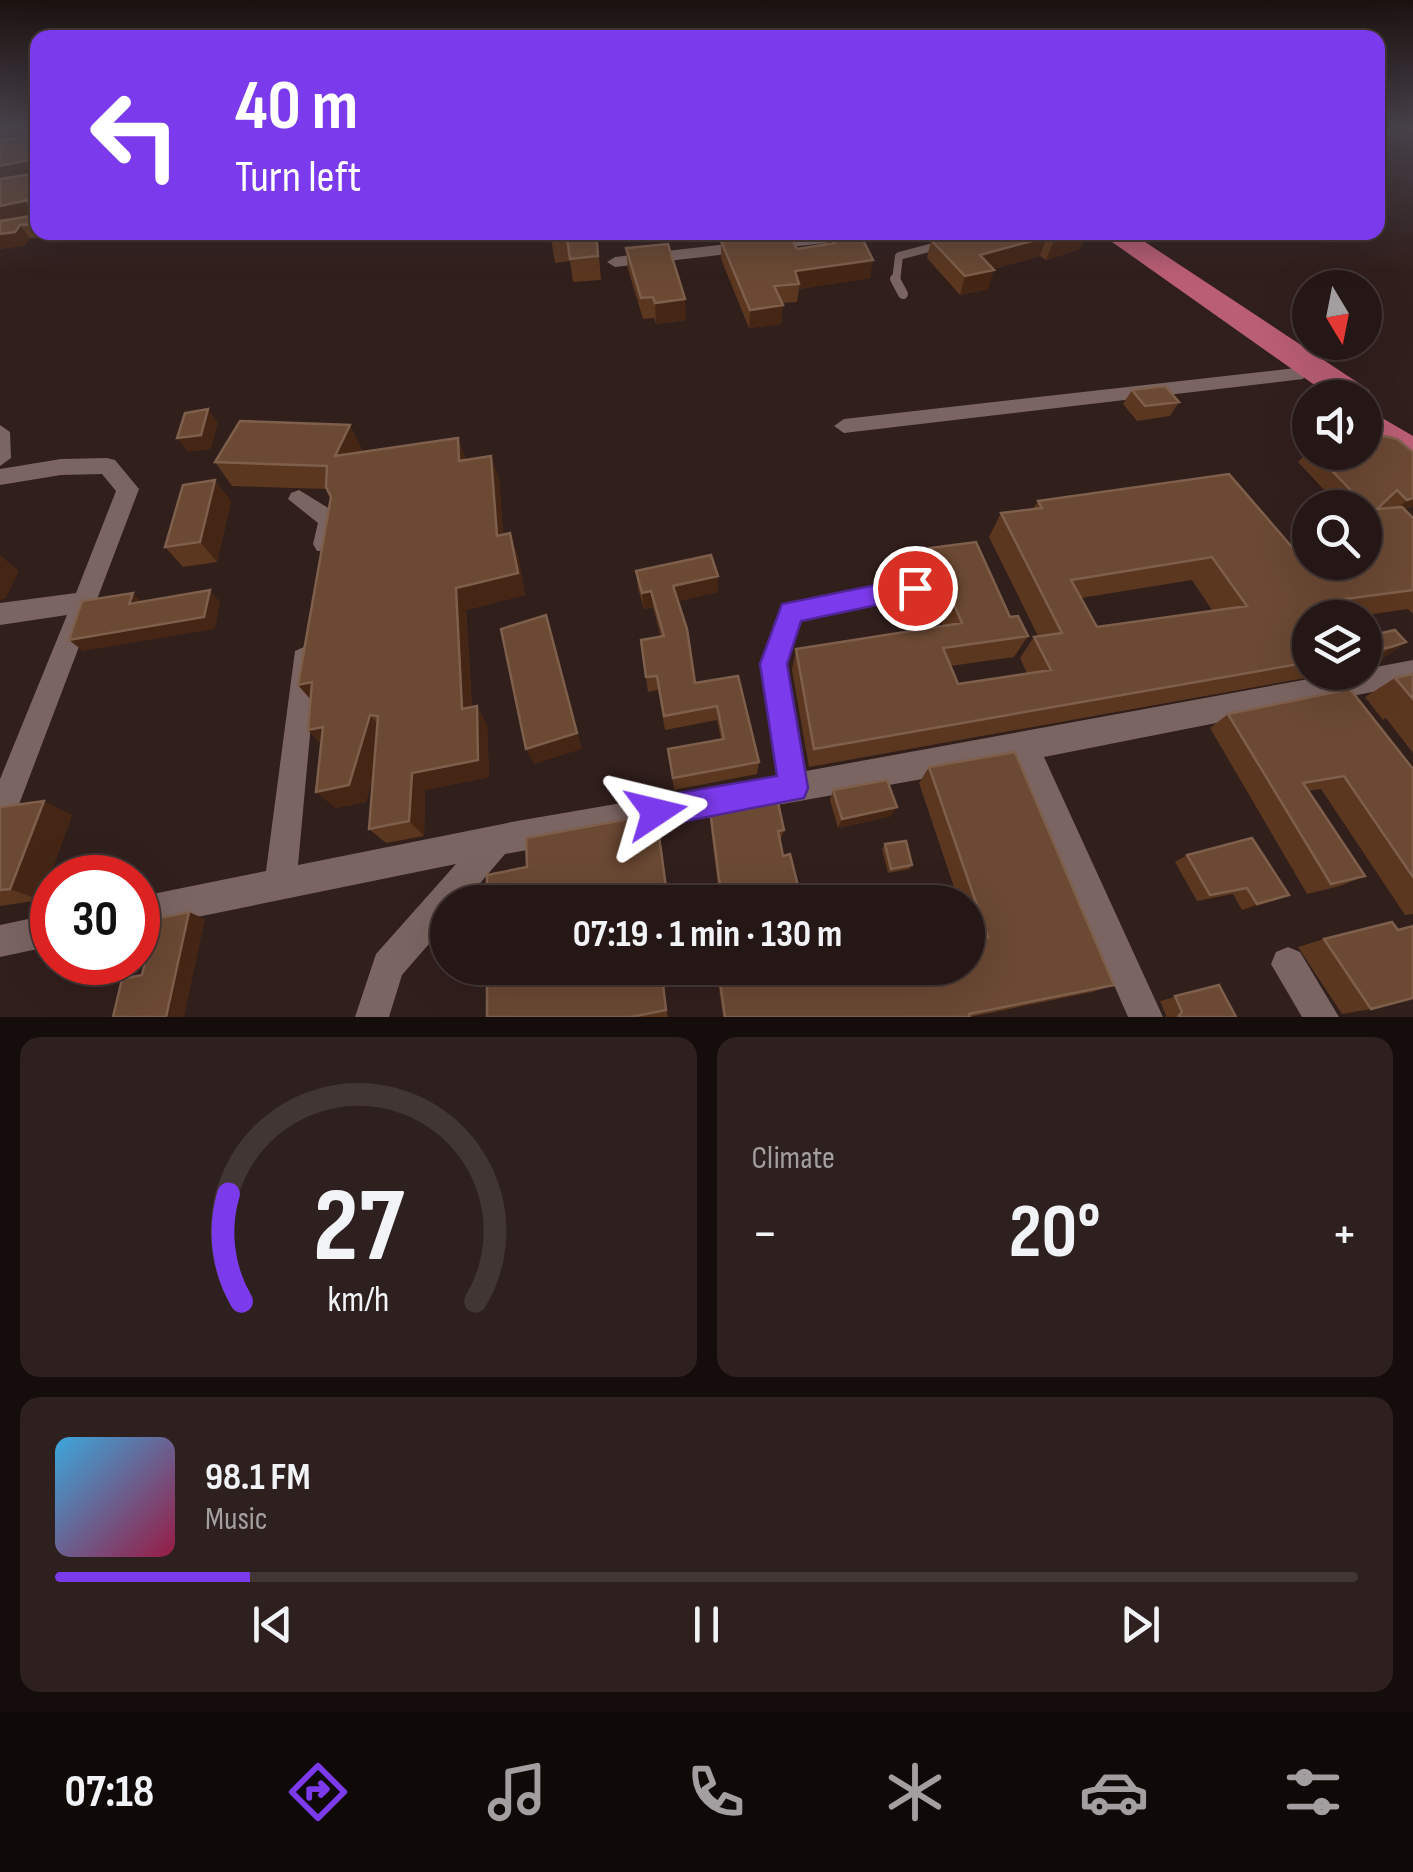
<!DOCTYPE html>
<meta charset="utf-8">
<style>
body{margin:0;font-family:"Sofia Sans Condensed",sans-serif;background:#2d201e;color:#f1f3f6;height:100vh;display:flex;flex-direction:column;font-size:38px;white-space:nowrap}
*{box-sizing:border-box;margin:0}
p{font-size:32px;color:#a39fa0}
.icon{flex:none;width:55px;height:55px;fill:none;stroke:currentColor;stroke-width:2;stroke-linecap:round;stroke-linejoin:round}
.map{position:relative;height:1017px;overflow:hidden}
.panel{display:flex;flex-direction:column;gap:20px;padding:20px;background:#140d0c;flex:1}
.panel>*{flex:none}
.hud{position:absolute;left:30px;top:30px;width:1355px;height:210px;border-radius:20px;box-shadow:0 10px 40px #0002,0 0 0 2px #423634;background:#7c3aed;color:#fff;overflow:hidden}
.needle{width:65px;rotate:170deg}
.controls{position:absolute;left:1292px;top:270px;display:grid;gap:20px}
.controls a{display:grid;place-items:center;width:90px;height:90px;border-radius:50%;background:#251715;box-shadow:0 10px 40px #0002,0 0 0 2px #423634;font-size:50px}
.speed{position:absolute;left:30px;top:855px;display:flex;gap:20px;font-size:50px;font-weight:700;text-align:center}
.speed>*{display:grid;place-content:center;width:130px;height:130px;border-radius:50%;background:#251715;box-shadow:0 10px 40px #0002,0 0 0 2px #423634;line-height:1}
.speed .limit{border:15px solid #d22;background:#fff;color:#111}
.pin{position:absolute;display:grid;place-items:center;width:85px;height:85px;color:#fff;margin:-42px;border:5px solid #fff;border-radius:50%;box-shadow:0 2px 10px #0007}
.me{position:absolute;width:110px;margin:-55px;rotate:80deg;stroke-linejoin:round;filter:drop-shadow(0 0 8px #0008)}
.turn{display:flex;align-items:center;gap:35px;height:210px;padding:0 40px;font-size:45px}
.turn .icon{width:130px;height:130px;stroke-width:2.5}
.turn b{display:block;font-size:70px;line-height:85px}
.big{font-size:75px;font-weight:700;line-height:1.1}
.panel .widget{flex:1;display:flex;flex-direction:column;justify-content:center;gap:15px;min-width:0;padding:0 35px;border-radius:20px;background:#2d201e}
.panel .dial{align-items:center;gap:0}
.dial svg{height:260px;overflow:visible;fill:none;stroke:#423634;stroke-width:7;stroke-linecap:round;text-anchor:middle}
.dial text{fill:#f1f3f6;stroke:none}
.song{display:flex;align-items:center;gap:30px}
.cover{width:120px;height:120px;border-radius:15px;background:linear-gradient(135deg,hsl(200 70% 55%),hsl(340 70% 35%))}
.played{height:10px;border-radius:5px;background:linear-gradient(90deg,#7c3aed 15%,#423634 15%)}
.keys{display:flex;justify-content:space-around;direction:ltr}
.heat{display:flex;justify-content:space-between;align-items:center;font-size:55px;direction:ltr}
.panel .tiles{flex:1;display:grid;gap:20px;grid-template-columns:1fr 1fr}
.widget:last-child{grid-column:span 2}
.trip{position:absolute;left:430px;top:885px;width:555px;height:100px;border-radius:50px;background:#251715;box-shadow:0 10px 40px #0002,0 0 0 2px #423634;font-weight:700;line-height:100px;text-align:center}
.menu{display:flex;height:160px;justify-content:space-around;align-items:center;background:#0f0908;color:#a39fa0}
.menu .icon{width:70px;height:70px}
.menu .on{color:#7c3aed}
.menu b{font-size:45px;color:#f1f3f6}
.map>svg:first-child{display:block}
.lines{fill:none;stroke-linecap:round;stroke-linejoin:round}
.service-far1{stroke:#7b6562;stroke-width:8}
.service{stroke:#7b6562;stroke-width:10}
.minor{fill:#7b6562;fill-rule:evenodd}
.trunk{fill:#ba5e75;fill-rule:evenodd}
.wall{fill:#5c371f;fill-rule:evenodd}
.shaded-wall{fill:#452615}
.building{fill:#6b4933;stroke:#7e5f4c;stroke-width:2.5;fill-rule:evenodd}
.route{fill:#7c3aed;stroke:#51269a;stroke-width:2.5}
</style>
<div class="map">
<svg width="1413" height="1017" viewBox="0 0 1413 1017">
<rect width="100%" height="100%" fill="#311f1c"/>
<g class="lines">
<path class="service-far1" d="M896,281L899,256L944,244"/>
<path class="service" d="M895,279L903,294"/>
<path class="minor" d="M831,232H885L877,237L615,267L607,262L615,257Z
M1296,368L1306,374L1303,379L844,433L834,426L844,419Z
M0,425L10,432L11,458L0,466Z
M107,458L115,460L139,489L15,815L11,826L0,830V779L67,615L0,625V603L76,593L116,491L102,474L61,475L0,485V469L61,459Z
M299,490L338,514L341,520L333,551H317L313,544L318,523L288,499L291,493Z
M915,577L924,580L927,587L924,594L801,621L787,664L806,771L1347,672H1365V669L1413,660V684L1044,757L1163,1017H1128L1017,762L505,854L464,902H448V922L402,975L389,1017H355L376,954L456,864L138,929V897L266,871L295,651L304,647L313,651L317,659L298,865L517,821L778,776L761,664L782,604Z
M52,914V946L0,957V925Z
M1288,947L1300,952L1339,1017H1302L1271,964L1276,952Z"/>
<path class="trunk" d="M1098,232H1130L1369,390L1374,398L1369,406L1365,407V398H1333Z
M1365,408L1413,436V466L1365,437Z"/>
</g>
<path class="wall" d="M0,129H38V232H116L113,237L80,240L77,235L30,238L25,245L0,249V140L30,137V136L0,137Z
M550,232H597L601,280L573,282L570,261L555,263Z
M713,232H728V240L797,249L826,244L827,232H859L870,278L799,289L797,302L782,303L781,324L749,328L721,259V241L716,242Z
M1087,232L1080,249L1046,260L1040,256L993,269L988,289L960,295L927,258L931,240Z
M626,248L686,320L656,324L654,318L643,319L628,269Z
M1132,390L1179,402L1170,416L1137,421L1123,404Z
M362,449L361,453L466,460L499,479L503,534L518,556L525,595L466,610L472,707L487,725L489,777L425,790L424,836L386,843L369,829L373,776L366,802L335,808L321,744L308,730L310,699L298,685L331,497L326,489L232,486L215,462Z
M1310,449V452H1365L1413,506L1405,509L1413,518V614L1408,609L1352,617L1310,618V672H1339L809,767L792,670L796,649L943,626L921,571L930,548L1010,617L1028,636L1014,657L950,666L958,684L1027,673L1020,658L1034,637L1038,636L989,537L1001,513L1033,509L1038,501L1304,561L1310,560L1291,539L1310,520V562H1365V508H1341L1298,462ZM1192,580L1212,610L1097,627L1081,598Z
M231,501L217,562L183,567L165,547Z
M636,571L718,592L678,601L695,683L738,676L759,762L757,774L674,790L668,749L721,739L717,720L665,730L658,690L648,692L641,640L661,637L653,607L644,609L638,588Z
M1365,631L1369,636L1406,642L1376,663L1365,667Z
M1413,674V753L1386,718L1383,720L1365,697L1395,678Z
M1228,714L1413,769V914L1405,915L1321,789L1308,791L1365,876L1340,886L1307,894L1210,728Z
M929,767L1114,985L1092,992L970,1017H723L716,968H968L971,940L968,929V902H959L919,783Z
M833,790L891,816L838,828L830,800Z
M0,807L72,815L41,900L0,906Z
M710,810L784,830L780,841L783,856L802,902H730L728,894L719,895L710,821Z
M885,844L912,865L909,869L888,873L882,849Z
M1187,855L1274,901L1242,910L1233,894L1197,901L1175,862Z
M1324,939L1371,1009L1342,1014L1298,947Z
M662,968L668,1017H487Z
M1219,985L1236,1017H1165L1166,1015L1160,1001Z"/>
<path class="shaded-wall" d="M29,160L38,172L0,180V166Z
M28,200L38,213L0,221V206Z
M20,225L30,238L25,245L0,249V234Z
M716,232H728V240L716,242Z
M1080,232H1087L1080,249L1046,260L1054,241Z
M1047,237L1040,256L974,274L980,255Z
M873,260L870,278L799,289V284L795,271Z
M994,270L988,289L960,295L965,276Z
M685,299L686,320L656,324L655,303Z
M783,305L781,324L749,328L750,310Z
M208,409L218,423L211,449L188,452L177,438Z
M350,425L362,449L348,480L335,456Z
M458,438L467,462L459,461Z
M491,456L499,479L505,558L497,536Z
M215,480L231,501L217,562L200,542Z
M1413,498V506L1392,513L1407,500Z
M510,533L518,556L525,595L466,610L473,728L462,709L456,588Z
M0,555L19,571L6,598L0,600Z
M718,576V592L674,602L673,586Z
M210,590L220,602L215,629L83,651L69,640Z
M651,591L653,607L644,609L642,593Z
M133,593L145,605L129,604Z
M546,615L582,749L534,764L526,749Z
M1406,642L1376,663L1365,667L1391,647Z
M312,682L316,705L298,685Z
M477,706L487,725L489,777L425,790L424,836L409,821L412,773Z
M370,715L385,733L366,802L335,808L316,792Z
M323,727L326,749L308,730Z
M44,801L72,815L41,900L10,889Z
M897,807L891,816L838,828L842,819Z
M1289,895L1274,901L1242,910L1257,904Z
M189,912L205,919L184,1017H166Z
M661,968H662L668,1017L666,1010Z"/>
<path class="building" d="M31,129H38V224L20,225L15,232L0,234V221L31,216L28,200L0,206V179L32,174L29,160L0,166V140L30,137Z
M550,232H596L598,256L570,259L567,238L551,240Z
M829,232H859L873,260L795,271L799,284L774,286L783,305L750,310L721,241L791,238L797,249L834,243Z
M966,232H1080L1054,241L1047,237L980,255L994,270L965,276L931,240Z
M668,244L685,299L655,303L653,297L641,298L626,248Z
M1165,386L1179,402L1145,406L1132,390Z
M208,409L201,435L177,438L185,413Z
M240,421L350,425L335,456L458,438L459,461L491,456L497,536L510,533L518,573L456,588L462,709L477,706L478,760L412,773L409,821L369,829L378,716L370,715L349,785L316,792L323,727L308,730L312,682L298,685L331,497L326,487L327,466L215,462Z
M1365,423L1380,435L1397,439L1413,452V498L1407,500L1397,490L1377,509L1370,510L1314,452H1365Z
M1229,474L1304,561L1310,560V562H1365V510L1402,507L1413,518V590L1338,600L1353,618H1310V662L814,749L796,649L962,623L930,548L976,542L1010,617L1018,616L1028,636L943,648L958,684L1051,670L1034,637L1062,633L1001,513L1042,508L1038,501ZM1212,557L1247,606L1097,627L1071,580Z
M215,480L200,542L165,547L183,485Z
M711,555L718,576L673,586L687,629L695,683L738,676L759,762L673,778L668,749L724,739L717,706L664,716L657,676L646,677L641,640L664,636L651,591L642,593L636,571Z
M210,590L204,617L69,640L82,601L133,593L129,604Z
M546,615L577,733L526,749L501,629Z
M1395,630L1406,642L1391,647L1365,652V631L1369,636Z
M1413,674V699L1395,678Z
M1350,689L1413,769V877L1344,776L1303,783L1365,876L1331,884L1228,714Z
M1015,752L1114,985L969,1014L970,1017H725L718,968H968V941L988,937L929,767Z
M887,780L897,807L842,819L833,790Z
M777,798L784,830L778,831L783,856L790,854L802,902H732L729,884L720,886L710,810Z
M44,801L10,889L0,890V807Z
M656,814L668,902H487V875L527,867L526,838Z
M1252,838L1289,895L1257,904L1247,888L1210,895L1187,855Z
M906,841L912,865L891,869L885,844Z
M189,912L166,1017H113L122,979L142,975L155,919Z
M1392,922L1398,930L1413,926V998L1371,1009L1324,939Z
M487,968H661L666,1010L631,1017H487Z
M1219,985L1236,1017H1178L1182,1012L1175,996Z"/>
<linearGradient id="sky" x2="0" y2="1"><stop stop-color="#1b110f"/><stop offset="0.47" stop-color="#48424b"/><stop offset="1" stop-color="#48424b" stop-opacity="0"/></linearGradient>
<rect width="1413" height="272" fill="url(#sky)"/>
<path class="route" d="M915,577L927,588L924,595L801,621L787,664L808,788L804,798L656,827L645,823L640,812L645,801L656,797L777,776L760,664L782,604Z"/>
</svg>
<div class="controls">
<a><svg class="needle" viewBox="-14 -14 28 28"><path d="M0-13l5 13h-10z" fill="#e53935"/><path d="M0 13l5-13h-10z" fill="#a39fa0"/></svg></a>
<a><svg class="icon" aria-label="sound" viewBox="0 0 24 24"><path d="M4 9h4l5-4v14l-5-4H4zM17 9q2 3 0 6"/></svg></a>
<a><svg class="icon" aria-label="search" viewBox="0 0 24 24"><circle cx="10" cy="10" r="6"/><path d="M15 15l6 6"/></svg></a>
<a><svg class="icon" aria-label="layers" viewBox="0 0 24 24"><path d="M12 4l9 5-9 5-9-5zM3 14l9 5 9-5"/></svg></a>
</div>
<div class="speed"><div class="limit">30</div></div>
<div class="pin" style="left:915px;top:588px;background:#d93025"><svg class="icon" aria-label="arrive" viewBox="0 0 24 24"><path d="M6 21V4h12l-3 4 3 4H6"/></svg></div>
<svg class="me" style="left:656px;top:812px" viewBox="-20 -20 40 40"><path d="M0-17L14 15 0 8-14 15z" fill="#7c3aed" stroke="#fff" stroke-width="4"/></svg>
<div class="trip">07:19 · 1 min · 130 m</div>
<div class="hud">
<div class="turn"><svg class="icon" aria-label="left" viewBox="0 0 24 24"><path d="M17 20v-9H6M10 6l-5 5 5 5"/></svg><div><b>40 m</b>Turn left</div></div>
</div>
</div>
<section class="panel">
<div class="tiles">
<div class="widget dial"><svg viewBox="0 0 100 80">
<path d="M14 69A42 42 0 1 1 86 69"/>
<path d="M14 69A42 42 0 0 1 10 36" stroke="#7c3aed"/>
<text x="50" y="56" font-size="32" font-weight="700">27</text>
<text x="50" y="72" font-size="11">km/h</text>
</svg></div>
<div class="widget"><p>Climate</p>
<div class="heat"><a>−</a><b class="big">20°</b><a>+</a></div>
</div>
<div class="widget">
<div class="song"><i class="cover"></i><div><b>98.1 FM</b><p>Music</p></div></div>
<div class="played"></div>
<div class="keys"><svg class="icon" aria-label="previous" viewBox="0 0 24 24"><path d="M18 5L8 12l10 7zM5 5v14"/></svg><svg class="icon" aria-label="pause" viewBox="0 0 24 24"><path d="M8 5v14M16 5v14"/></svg><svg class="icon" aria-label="next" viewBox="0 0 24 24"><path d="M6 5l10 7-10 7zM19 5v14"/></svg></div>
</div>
</div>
</section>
<nav class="menu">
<b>07:18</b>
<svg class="icon on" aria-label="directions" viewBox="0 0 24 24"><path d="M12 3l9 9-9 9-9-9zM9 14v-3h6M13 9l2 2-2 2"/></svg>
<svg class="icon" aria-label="music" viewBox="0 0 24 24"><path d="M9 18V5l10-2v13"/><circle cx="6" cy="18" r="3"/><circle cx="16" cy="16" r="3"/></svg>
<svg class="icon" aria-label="phone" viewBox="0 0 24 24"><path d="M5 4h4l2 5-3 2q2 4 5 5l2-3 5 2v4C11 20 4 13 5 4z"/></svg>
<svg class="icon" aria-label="climate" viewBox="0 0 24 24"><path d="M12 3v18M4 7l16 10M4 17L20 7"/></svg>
<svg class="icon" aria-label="car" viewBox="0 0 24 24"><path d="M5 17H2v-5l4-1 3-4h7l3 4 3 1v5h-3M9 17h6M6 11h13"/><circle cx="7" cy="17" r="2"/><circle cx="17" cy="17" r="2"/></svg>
<svg class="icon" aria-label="filters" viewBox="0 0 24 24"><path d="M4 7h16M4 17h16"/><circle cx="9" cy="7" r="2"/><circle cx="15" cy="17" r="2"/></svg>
</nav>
